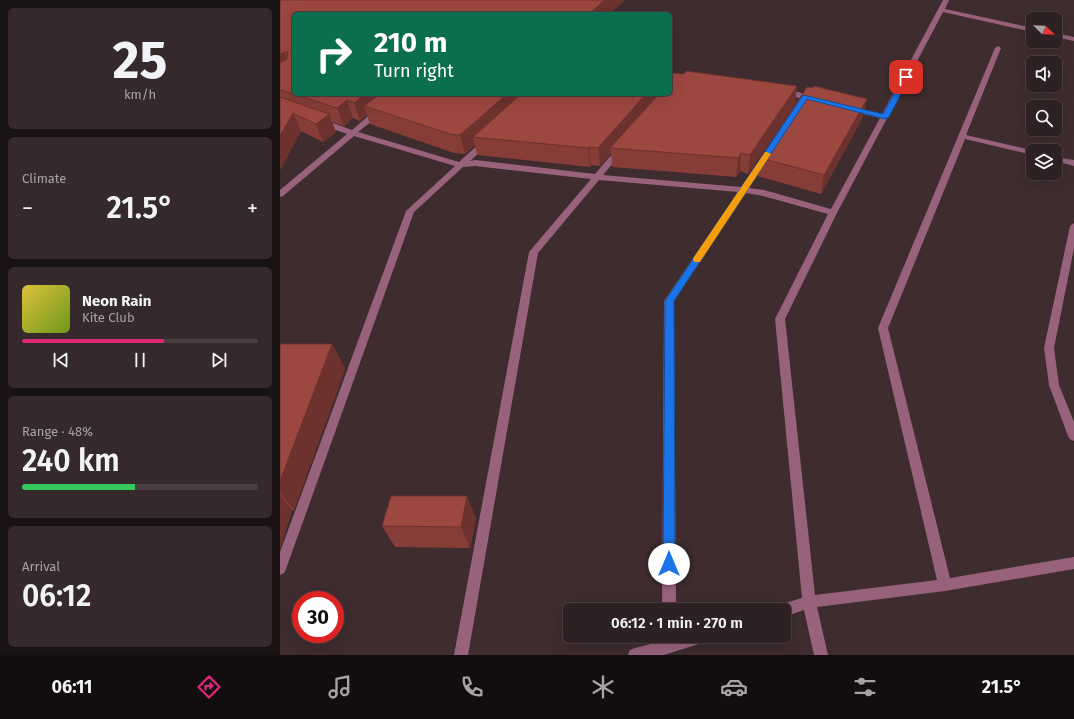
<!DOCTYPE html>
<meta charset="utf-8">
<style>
body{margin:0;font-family:"Fira Sans",sans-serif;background:#36292b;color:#f1f3f6;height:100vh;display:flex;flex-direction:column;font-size:15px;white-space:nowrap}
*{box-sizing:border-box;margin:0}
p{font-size:13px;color:#a7a3a6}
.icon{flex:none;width:22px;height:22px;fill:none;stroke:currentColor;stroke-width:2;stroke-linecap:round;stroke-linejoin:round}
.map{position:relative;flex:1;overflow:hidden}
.panel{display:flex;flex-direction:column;gap:8px;padding:8px;background:#191213;width:280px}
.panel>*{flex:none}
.guide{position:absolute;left:12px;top:12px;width:380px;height:84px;border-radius:6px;box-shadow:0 4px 16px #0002,0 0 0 1px #493e41;background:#0b6e4f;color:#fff;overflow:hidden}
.needle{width:26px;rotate:113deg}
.tools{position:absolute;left:746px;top:12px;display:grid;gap:8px}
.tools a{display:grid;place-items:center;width:36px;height:36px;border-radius:6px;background:#2e2123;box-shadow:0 4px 16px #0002,0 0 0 1px #493e41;font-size:20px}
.speed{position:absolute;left:12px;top:591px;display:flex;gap:8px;font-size:20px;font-weight:700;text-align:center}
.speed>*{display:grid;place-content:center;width:52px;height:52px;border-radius:50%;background:#2e2123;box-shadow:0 4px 16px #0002,0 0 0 1px #493e41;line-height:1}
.speed .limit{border:6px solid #d22;background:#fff;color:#111}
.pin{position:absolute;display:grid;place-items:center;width:34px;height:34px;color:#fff;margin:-17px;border-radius:8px;box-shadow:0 2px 6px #0006}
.me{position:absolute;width:44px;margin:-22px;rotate:0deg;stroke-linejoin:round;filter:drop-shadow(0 0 3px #0008)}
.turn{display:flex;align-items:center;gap:14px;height:84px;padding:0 16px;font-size:18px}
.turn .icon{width:52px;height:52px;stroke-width:2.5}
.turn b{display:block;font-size:28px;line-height:34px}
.big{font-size:30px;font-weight:600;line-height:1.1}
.panel .widget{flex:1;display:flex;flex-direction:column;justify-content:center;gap:6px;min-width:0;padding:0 14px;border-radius:6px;background:#36292b}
.panel .dial{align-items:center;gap:0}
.dial b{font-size:52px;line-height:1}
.song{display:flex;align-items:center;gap:12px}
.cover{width:48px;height:48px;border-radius:6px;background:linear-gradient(135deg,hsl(50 70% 55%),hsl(80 70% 35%))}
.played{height:4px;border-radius:2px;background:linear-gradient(90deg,#db2777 60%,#493e41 60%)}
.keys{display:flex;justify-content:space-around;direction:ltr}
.heat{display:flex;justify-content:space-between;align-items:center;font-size:22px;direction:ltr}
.charge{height:6px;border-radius:3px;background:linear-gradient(90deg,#34c759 48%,#493e41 0)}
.trip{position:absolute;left:283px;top:603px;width:228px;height:40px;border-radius:6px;background:#2e2123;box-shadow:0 4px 16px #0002,0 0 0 1px #493e41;font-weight:600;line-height:40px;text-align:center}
.menu{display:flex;height:64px;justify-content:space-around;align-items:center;background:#120d0e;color:#a7a3a6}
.menu .icon{width:28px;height:28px}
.menu .active{color:#db2777}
.menu b{font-size:18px;color:#f1f3f6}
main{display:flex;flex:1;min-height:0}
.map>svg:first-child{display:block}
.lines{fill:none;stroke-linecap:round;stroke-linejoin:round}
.minor{fill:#98627d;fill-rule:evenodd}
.wall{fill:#863d37}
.shaded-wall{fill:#6d322d}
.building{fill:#9c4740;stroke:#6d322d}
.route{fill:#1a73e8;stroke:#114b97}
.slow{fill:#f59e0b}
</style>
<main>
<section class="panel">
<div class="widget dial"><b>25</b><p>km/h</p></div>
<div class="widget"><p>Climate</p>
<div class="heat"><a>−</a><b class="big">21.5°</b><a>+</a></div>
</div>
<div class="widget">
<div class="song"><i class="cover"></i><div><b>Neon Rain</b><p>Kite Club</p></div></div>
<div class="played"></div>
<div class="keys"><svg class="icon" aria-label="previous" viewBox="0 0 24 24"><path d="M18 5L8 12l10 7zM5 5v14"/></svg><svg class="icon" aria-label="pause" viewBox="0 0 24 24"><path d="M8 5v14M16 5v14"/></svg><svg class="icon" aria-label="next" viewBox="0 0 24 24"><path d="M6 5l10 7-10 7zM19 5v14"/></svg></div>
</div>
<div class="widget"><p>Range · 48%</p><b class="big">240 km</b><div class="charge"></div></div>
<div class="widget"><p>Arrival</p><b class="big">06:12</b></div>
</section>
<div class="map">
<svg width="794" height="655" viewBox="0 0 794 655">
<rect width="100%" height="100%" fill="#3e2c2f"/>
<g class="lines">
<path class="minor" d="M663,0H669L665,9L753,28V32L663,12L557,213L505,319L535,595L657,580L598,328L715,48L718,46L721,48L686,135L755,151H753V155L685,139L608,328L670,578L794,557V569L665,591L537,607L548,655H534L524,610L504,617V610H497L499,605L522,598L495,319L548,214L483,196L466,193L394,301L396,610H382L384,301L458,192L319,180L258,253L188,655H174L249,252L311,179L195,166L183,167L134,212L6,569L4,573L0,575V552L126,211L175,166L74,136L3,196L0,197V190L67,134L39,124V120H45L72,130L95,110H101V114L78,132L179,162L203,140H209V144L190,161L195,160L315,174L337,148H340L344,150L323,175L461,187L484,153H487L491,155L469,188L484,190L551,209L600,118L570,111L569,109L573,107L602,114Z
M775,33L794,37V41L775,37Z
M500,89H506L537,97L538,99L537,101H531L500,93Z
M775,157L794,160V166L775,161Z
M794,223V248L774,348L779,385L794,422V441L790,439L788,436L769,385L764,348L790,226Z
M402,636H430L428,641L384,655H348L350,650L355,648Z"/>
</g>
<path class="wall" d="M0,0H345L329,14H14V94H390V73L515,104L468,174L460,171L456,177L332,167L331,153L320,166L311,165L310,167L197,155L195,145L185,154L174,153L90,124L87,115L80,121L73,118L64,126L52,122L56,132L43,142L21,131L0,170Z
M583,117L541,194L478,176L480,158Z
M0,344H52L65,369L14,510H12L0,548Z
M196,518L190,548L115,547L102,526Z"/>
<path class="shaded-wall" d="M325,0H345L329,14H309Z
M4,52L11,70L0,78V54Z
M517,86L515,104L468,174L470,155Z
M85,94H115L84,106L87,115L80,121L74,103Z
M227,94H251L193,137L195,145L185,154L180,135Z
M366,94H382L330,148L331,153L320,166L318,148Z
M587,99L583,117L541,194L544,175Z
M67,100L73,118L64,126L57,108Z
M13,113L21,131L0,170V136Z
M49,114L56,132L43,142L36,124Z
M309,147L311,165L310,167L308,148Z
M461,153L460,171L456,177L458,158Z
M52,344L65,369L14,510L0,493V481Z
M0,495L12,510L0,548Z
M187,496L196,518L190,548L181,527Z"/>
<path class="building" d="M0,0H325L309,14H14V94L0,90V63L7,59L8,52H4L0,54Z
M406,71L517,86L470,155L461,153L458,158L330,148L379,94H390V81L392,79L393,76L390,73L404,74Z
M534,86L587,99L544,175L480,158L527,87L533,88Z
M14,94H85L74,103L67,100L57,108Z
M100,94H227L180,135L170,134L84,106Z
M241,94H366L318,148L309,147L308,148L193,137Z
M0,97L49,114L36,124L13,113L0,136Z
M0,344H52L0,481Z
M111,496H187L181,527L102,526Z"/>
<path class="route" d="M624,75L630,77L609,117L605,119L527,99L394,301L395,564L393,567L389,569L385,567L383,564L385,301L523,95L603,114Z"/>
<path class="slow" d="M485,152H487L491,154L420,262H414L413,259L414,257Z"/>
</svg>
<div class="tools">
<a><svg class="needle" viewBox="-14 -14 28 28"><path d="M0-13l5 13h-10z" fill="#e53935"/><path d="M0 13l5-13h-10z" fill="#a7a3a6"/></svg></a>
<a><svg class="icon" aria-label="sound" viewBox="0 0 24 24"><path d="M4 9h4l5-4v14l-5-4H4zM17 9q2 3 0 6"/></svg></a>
<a><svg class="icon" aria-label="search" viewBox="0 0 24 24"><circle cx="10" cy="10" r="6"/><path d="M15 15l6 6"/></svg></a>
<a><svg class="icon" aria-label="layers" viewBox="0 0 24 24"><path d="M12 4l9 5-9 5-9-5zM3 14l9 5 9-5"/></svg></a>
</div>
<div class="speed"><div class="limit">30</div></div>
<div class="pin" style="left:626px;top:77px;background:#d93025"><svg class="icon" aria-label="arrive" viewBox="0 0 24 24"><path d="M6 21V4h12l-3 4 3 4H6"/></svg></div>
<svg class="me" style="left:389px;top:564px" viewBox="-20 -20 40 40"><circle r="19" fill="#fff"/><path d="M0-13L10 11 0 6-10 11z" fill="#1a73e8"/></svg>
<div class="trip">06:12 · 1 min · 270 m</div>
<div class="guide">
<div class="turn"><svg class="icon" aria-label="right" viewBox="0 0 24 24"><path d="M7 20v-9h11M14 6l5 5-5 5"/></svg><div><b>210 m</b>Turn right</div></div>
</div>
</div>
</main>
<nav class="menu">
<b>06:11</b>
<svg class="icon active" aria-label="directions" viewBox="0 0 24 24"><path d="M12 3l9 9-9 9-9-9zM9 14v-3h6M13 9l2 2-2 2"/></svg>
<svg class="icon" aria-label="music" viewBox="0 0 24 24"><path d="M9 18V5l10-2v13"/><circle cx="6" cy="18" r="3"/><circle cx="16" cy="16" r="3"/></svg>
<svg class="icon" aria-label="phone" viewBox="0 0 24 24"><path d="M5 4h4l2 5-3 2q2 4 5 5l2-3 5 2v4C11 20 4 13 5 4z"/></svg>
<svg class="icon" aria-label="climate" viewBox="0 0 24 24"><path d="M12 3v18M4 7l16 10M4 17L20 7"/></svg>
<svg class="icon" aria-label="car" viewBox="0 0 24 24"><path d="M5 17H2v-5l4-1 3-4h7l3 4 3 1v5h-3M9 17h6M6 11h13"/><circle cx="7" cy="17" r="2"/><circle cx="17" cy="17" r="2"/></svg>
<svg class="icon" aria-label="filters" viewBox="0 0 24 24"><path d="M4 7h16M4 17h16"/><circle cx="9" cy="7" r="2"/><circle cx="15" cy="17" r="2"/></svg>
<b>21.5°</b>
</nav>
